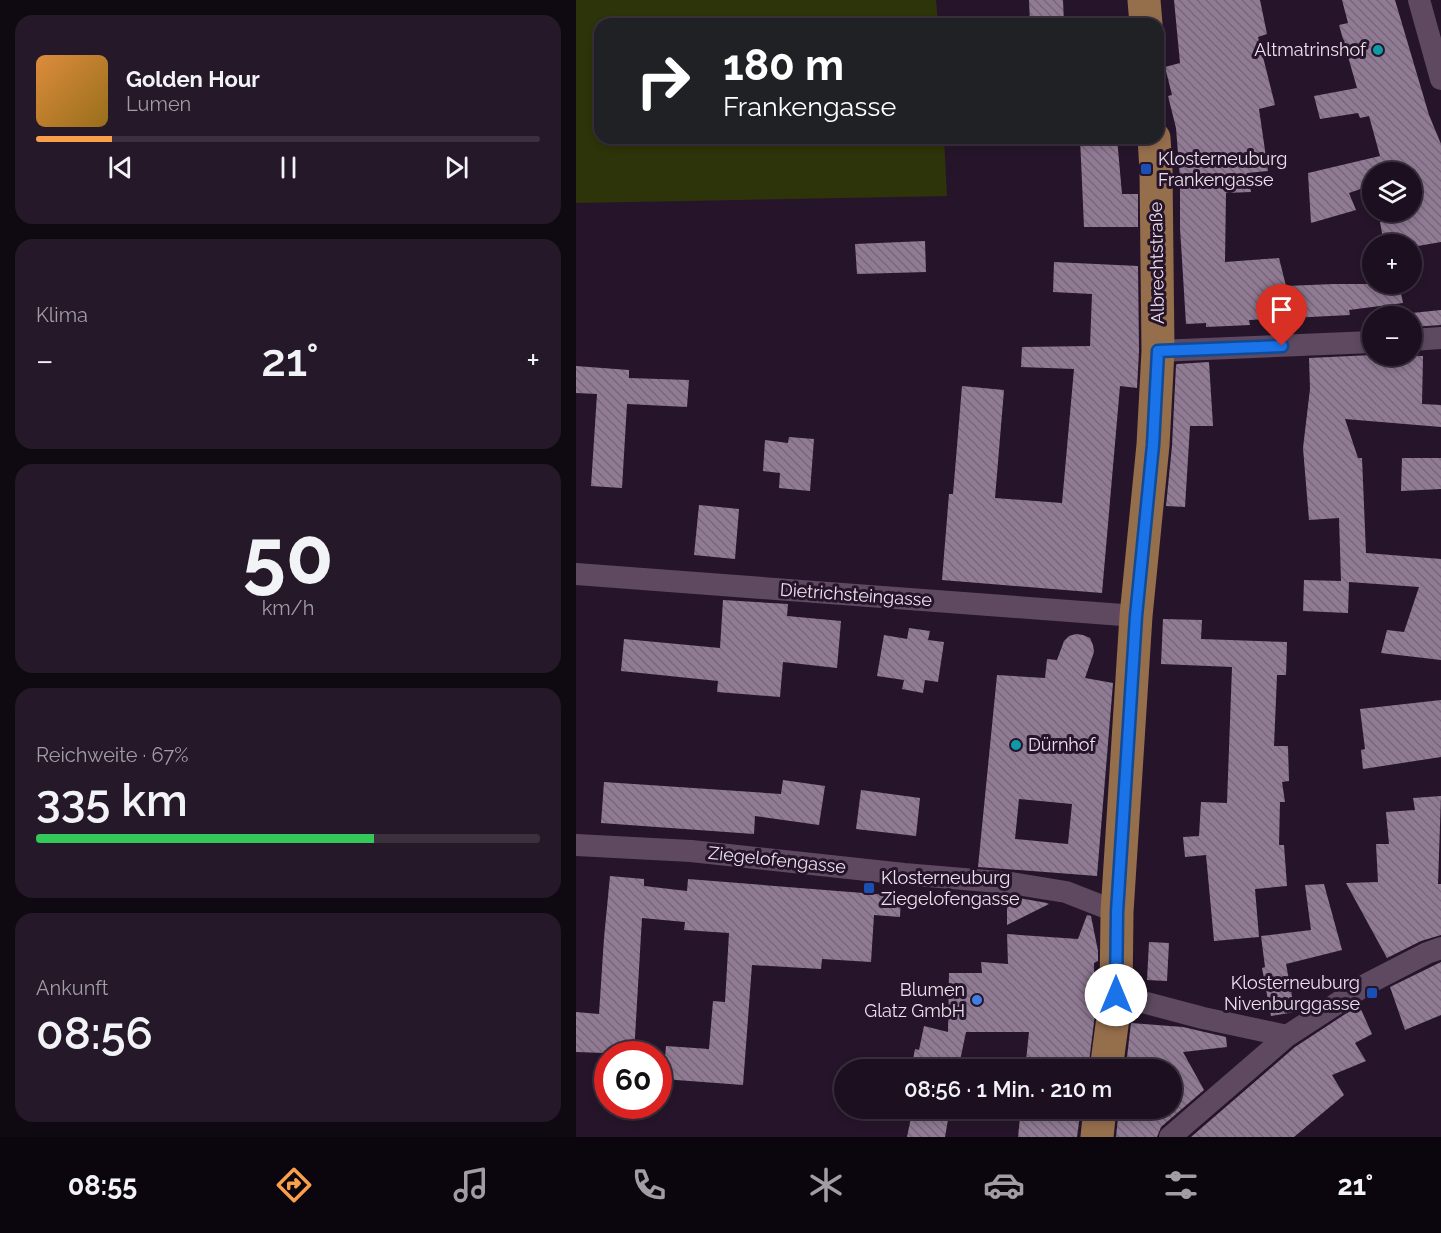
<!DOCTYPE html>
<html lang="de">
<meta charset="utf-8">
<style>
body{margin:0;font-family:Raleway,sans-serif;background:#251929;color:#f1f3f6;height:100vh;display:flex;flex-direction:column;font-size:22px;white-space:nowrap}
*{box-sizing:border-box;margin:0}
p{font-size:20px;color:#a09da5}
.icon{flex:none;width:33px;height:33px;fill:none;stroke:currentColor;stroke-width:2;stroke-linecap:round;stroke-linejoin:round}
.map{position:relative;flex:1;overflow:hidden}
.sheet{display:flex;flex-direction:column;gap:15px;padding:15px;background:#0f0912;width:576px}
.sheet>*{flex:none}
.banner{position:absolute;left:18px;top:18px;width:570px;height:126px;border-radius:18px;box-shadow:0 3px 9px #0003,0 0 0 2px #3a303e;background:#202124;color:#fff;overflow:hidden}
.controls{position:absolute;left:786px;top:162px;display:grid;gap:12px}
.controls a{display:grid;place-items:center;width:60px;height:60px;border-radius:50%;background:#1c1020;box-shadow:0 3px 9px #0003,0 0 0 2px #3a303e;font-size:30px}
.speed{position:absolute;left:18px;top:1041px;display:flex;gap:12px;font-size:30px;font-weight:700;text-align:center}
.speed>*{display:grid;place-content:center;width:78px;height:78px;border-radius:50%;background:#1c1020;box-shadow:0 3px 9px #0003,0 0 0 2px #3a303e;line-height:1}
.speed .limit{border:9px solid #d22;background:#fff;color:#111}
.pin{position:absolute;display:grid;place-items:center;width:51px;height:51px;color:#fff;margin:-62px -26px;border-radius:50% 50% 50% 0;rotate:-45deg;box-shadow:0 0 6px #0007}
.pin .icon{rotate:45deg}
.me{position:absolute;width:66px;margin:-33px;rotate:0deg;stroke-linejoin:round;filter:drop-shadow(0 0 4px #0008)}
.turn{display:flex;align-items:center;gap:21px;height:126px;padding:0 30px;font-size:27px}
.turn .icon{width:78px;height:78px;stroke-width:2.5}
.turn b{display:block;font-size:42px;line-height:51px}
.big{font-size:45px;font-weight:600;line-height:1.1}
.sheet .card{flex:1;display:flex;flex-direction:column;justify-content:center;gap:9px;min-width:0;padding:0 21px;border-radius:18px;background:#251929}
.sheet .dial{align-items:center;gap:0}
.dial b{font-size:78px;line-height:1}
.song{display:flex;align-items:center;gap:18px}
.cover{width:72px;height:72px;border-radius:9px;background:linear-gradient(135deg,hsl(30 70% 55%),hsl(40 70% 35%))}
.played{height:6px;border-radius:3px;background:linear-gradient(90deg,#f9a04c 15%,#3a303e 15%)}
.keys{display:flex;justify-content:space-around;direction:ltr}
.heat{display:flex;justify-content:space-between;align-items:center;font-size:33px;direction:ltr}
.charge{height:9px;border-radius:4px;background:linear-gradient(90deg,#34c759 67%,#3a303e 0)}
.trip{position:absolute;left:258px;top:1059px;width:348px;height:60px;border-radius:30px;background:#1c1020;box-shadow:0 3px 9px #0003,0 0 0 2px #3a303e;font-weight:600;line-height:60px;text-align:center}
.tab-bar{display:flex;height:96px;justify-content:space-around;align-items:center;background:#0b060d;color:#a09da5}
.tab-bar .icon{width:42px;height:42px}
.tab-bar .selected{color:#f9a04c}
.tab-bar b{font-size:27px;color:#f1f3f6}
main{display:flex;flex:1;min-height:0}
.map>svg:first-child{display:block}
.grass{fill:#2d3409}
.building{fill:url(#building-back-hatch);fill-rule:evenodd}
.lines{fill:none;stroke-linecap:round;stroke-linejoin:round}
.street{stroke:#5e4961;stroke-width:22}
.primary{stroke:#956e4c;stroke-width:33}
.route-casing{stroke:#114b97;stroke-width:15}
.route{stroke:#1a73e8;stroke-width:10}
.culture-dot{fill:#0f9aa8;stroke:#26152a;stroke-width:2}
.transit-dot{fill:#1a4fb4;stroke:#26152a;stroke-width:2}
.shop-dot{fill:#3f7fe0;stroke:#26152a;stroke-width:2}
.labels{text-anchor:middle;stroke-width:6;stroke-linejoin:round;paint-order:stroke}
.poi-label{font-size:18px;fill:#ede1ef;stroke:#26152a;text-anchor:end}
.street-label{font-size:18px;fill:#ede1ef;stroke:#26152a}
</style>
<main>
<section class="sheet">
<div class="card">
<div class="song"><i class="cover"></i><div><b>Golden Hour</b><p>Lumen</p></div></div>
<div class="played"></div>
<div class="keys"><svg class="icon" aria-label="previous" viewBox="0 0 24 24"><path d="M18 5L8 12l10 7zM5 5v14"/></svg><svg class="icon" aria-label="pause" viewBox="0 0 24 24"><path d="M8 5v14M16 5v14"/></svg><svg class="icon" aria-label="next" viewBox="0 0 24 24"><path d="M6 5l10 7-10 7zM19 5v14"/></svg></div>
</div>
<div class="card"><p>Klima</p>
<div class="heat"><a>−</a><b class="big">21°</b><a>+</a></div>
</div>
<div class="card dial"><b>50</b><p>km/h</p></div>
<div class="card"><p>Reichweite · 67%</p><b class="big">335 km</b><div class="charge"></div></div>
<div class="card"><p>Ankunft</p><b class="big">08:56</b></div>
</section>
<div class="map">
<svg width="865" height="1137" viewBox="0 0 865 1137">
<defs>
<pattern id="building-back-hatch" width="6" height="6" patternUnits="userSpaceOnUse" patternTransform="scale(1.5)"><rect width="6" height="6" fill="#907a94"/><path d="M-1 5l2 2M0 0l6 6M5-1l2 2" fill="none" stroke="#766779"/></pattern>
</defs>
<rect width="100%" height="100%" fill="#26152a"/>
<path class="grass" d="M0,0H360L362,24H24V138H368L371,196L0,203Z"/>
<path class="building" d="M453,0H487L488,24H454Z
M598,0H684L691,34L682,37L699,105L683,109L692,171L671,173L675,192L650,193L649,262L703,258L710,286L758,284H823L827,303L773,310L774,315L673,320L674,325L630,327V323L610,324L604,228V178L600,128L592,96L596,95L589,67L604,63Z
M766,0H819L853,115L865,144V242L836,247V244H808L804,222L836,217V172H796V185L773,193L780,210L735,223L732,173L804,156L793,116L784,118L782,113L744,119L738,96L781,88L763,25L772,23Z
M504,138H541L546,194H562V227H508Z
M349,241L350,272L281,274L279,244Z
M478,262L562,266L563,351L561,388L544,386L526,593L366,580L373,494H377L386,386L428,390L419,498L486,503L498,369L445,367L446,347L514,346L516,294L477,292Z
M865,310V325L836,327V313Z
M796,355L847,356L846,404L865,405V427L769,419L782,458H786L790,553L865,559V660L805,653L811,630L828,632L843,587L773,582L772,613L727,611L728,580L765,581L763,518L733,520L727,448L734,389L733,358Z
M633,362L637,426H614L609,507L590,506L596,446L600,365L601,364Z
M0,366L53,370V378L113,380L111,407L51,404L46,488L15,486L21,394L0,393Z
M213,437L238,439L234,491L203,488L204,473L187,471L189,440L212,443Z
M826,458H865V489L825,491Z
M123,505L163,509L159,559L118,555Z
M147,600L212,604L211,616L265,621L261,668L207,662L204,697L141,692L142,681L45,671L48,639L144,648Z
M587,619L626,620L625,639L711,642L710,675H701L698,746H712L713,781L706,782L709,802H704L703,845H708L711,886L679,889L683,937L638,941L630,855L609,857L607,837L623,836L625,802L651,803L656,667L585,664Z
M333,628L354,631L352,640L368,642L362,682L349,680L347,693L326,689L328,680L301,676L308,635L331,639Z
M500,634L507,635L514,638L517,645L518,652L509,678L537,683L521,876L402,867L421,675L469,678L471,659L481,660L488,641L493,636ZM443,799L496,804L492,844L439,839Z
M865,700V757L787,769L785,750L789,749L784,709Z
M207,780L249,786L243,825L179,816L178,834L25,823L28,782L205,794Z
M285,790L344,798L340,836L280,829Z
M865,796L862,884H865V935L845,941L811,958L770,883L802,882L800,844H813L810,812L839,810L837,798Z
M34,876L68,879V886L111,891L112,879L325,896L324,917L298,915L295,962L246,959L245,969L176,965L167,1085L87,1079L90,1046L133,1049L137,1001L149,1002L153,933L108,930L109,922L66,918L58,1054L0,1052V1012L23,1014L28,938Z
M748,884L766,950L710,964L719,1012L695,1016L686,968L689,967L685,936L735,930L729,885Z
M431,896L471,903L473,904L431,925Z
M511,915L515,916L522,951V961L518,963L519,1014L512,1070H449L453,1032H390L382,1070H335L339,1049L343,1050L348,1026L372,1032L373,973H406L405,962L432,964L431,934L502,939Z
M573,942L593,943L591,981L571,980Z
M865,962V1015L829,1030L814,987Z
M783,1005L796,1034L779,1043L790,1061L756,1075L768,1095L718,1137H615L719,1047Z
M555,1023L607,1027L650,1037L651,1047L607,1052L628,1090L585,1127L581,1137H540L543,1108H596V1067L583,1069L551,1057Z
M337,1108H374L369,1137H331Z
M445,1108H505L501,1137H442Z"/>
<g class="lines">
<path class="street" d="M843,0L865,79
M836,340L865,338
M582,351L796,342
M0,574L560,616
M0,845L115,851L328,874L435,883L490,892L541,912
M540,995L627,1018L711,1036
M594,1137L711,1036L791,984L851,953L865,948"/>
<path class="primary" d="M568,0L570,24
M530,1070L540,995L541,912L560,616L577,445L582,351L580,170L578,138
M521,1137L524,1108"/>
</g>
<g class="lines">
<defs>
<path id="route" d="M540,995L541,912L560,616L577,445L582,351L706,346"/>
</defs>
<use href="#route" class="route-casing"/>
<use href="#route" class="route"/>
</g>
<g class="culture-dot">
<circle cx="802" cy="50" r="6"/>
<circle cx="440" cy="745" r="6"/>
</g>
<g class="transit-dot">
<rect x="564" y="163" width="12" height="12" rx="3"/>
<rect x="287" y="882" width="12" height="12" rx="3"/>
<rect x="790" y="987" width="12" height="12" rx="3"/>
</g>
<circle class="shop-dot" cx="401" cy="1000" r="6"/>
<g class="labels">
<g class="poi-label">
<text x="790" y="56">Altmatrinshof</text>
<text x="582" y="165" text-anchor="start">Klosterneuburg<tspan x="582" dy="21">Frankengasse</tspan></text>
<text x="452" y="751" text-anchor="start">Dürnhof</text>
<text x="305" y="884" text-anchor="start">Klosterneuburg<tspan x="305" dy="21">Ziegelofengasse</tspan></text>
<text x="784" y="989">Klosterneuburg<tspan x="784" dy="21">Nivenburggasse</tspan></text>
<text x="389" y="996">Blumen<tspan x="389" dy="21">Glatz GmbH</tspan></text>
</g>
<g class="street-label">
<text transform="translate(581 263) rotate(-91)" y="6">Albrechtstraße</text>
<text transform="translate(280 595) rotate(4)" y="6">Dietrichsteingasse</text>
<text transform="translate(201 860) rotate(6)" y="6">Ziegelofengasse</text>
</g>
</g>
</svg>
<div class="controls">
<a><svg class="icon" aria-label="layers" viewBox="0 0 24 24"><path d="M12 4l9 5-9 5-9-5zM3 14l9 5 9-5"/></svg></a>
<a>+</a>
<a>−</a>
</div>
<div class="speed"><div class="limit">60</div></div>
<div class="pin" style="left:706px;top:346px;background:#d93025"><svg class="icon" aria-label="arrive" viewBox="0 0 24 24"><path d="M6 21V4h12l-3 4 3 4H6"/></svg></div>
<svg class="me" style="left:540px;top:995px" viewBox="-20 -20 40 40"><circle r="19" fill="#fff"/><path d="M0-13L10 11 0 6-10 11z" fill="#1a73e8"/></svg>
<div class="trip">08:56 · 1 Min. · 210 m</div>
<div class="banner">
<div class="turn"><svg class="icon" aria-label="right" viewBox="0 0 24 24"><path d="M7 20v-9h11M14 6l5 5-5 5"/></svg><div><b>180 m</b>Frankengasse</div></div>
</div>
</div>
</main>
<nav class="tab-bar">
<b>08:55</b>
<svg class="icon selected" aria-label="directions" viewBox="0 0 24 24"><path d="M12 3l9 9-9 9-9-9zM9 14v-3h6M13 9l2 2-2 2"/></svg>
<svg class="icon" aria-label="music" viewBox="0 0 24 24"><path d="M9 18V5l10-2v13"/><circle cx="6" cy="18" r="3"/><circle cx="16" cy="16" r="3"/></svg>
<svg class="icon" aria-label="phone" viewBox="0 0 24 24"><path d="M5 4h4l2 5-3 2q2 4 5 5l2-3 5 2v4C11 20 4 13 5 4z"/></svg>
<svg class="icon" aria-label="climate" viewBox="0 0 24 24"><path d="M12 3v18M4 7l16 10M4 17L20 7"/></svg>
<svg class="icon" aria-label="car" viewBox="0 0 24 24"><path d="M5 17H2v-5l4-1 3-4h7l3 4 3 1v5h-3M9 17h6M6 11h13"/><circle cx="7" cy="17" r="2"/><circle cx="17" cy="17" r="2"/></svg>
<svg class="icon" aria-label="filters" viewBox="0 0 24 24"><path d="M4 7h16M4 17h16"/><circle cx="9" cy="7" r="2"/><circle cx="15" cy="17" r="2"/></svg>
<b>21°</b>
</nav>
